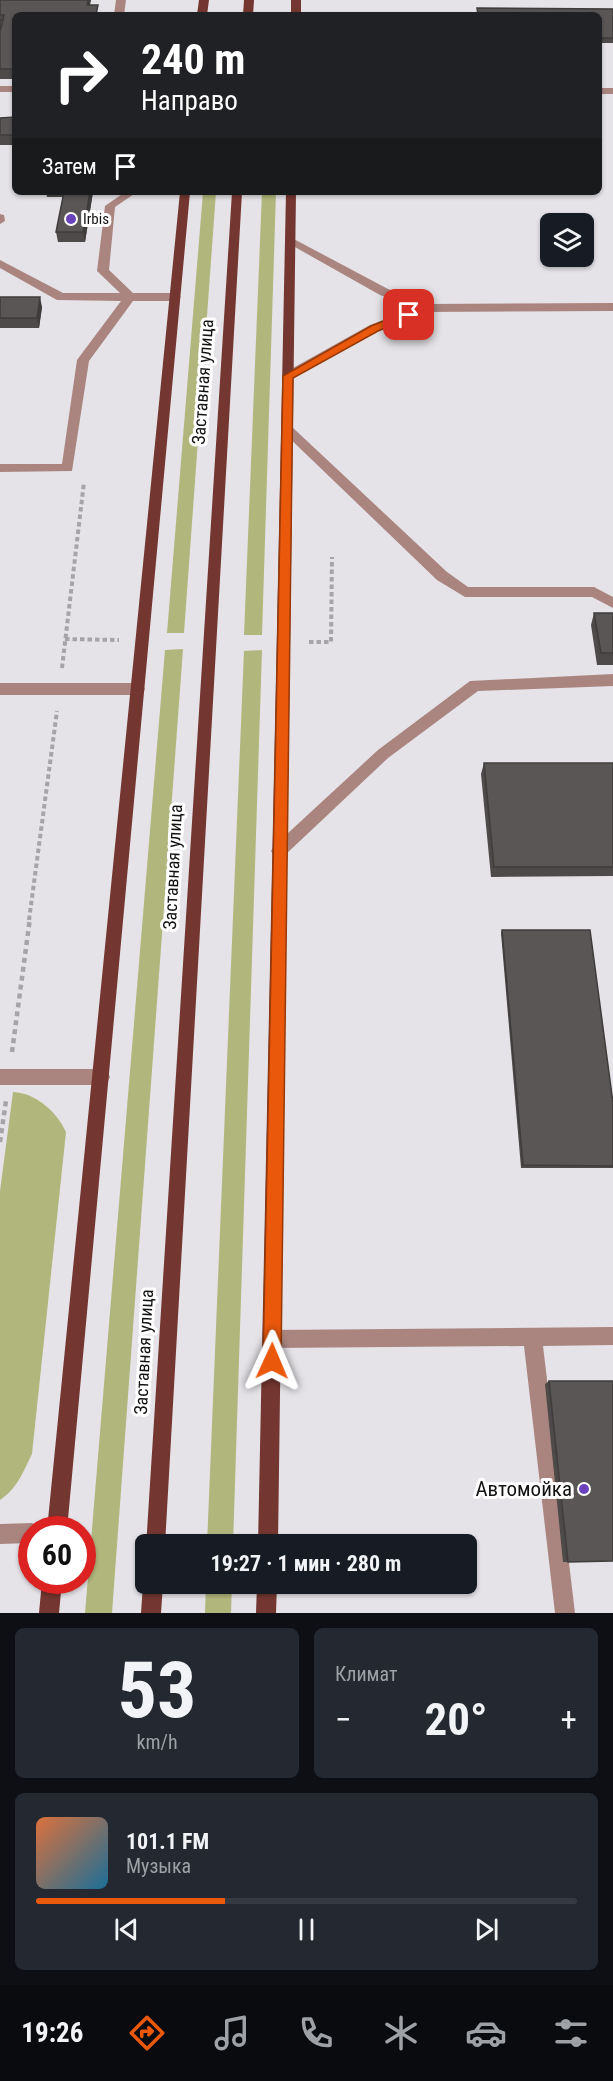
<!DOCTYPE html>
<html lang="ru">
<meta charset="utf-8">
<style>
body{margin:0;font-family:"Roboto Condensed",sans-serif;background:#242831;color:#f1f3f6;height:100vh;display:flex;flex-direction:column;font-size:22px;white-space:nowrap}
*{box-sizing:border-box;margin:0}
p{font-size:20px;color:#9ea1a6}
.icon{flex:none;width:33px;height:33px;fill:none;stroke:currentColor;stroke-width:2;stroke-linecap:round;stroke-linejoin:round}
.map{position:relative;height:1613px;overflow:hidden}
.side{display:flex;flex-direction:column;gap:15px;padding:15px;background:#0d0f14;flex:1}
.side>*{flex:none}
.banner{position:absolute;left:12px;top:12px;width:590px;height:183px;border-radius:9px;box-shadow:0 2px 4px #0004;background:#202124;color:#fff;overflow:hidden}
.tools{position:absolute;left:540px;top:213px;display:grid;gap:12px}
.tools a{display:grid;place-items:center;width:54px;height:54px;border-radius:9px;background:#171b24;box-shadow:0 2px 4px #0004;font-size:30px}
.speed{position:absolute;left:18px;top:1516px;display:flex;gap:12px;font-size:30px;font-weight:700;text-align:center}
.speed>*{display:grid;place-content:center;width:78px;height:78px;border-radius:50%;background:#171b24;box-shadow:0 2px 4px #0004;line-height:1}
.speed .limit{border:9px solid #d22;background:#fff;color:#111}
.pin{position:absolute;display:grid;place-items:center;width:51px;height:51px;color:#fff;margin:-26px;border-radius:12px;box-shadow:0 3px 9px #0006}
.me{position:absolute;width:66px;margin:-33px;rotate:1deg;stroke-linejoin:round;filter:drop-shadow(0 0 4px #0008)}
.turn{display:flex;align-items:center;gap:21px;height:126px;padding:0 30px;font-size:27px}
.turn .icon{width:78px;height:78px;stroke-width:2.5}
.turn b{display:block;font-size:42px;line-height:51px}
.then{display:flex;align-items:center;height:57px;padding:0 30px;background:#0003;gap:12px;font-size:22px}
.big{font-size:45px;font-weight:700;line-height:1.1}
.side .widget{flex:1;display:flex;flex-direction:column;justify-content:center;gap:9px;min-width:0;padding:0 21px;border-radius:9px;background:#242831}
.side .dial{align-items:center;gap:0}
.dial b{font-size:78px;line-height:1}
.song{display:flex;align-items:center;gap:18px}
.cover{width:72px;height:72px;border-radius:9px;background:linear-gradient(135deg,hsl(20 70% 55%),hsl(200 70% 35%))}
.played{height:6px;border-radius:3px;background:linear-gradient(90deg,#ea580c 35%,#363941 35%)}
.keys{display:flex;justify-content:space-around;direction:ltr}
.heat{display:flex;justify-content:space-between;align-items:center;font-size:33px;direction:ltr}
.side .tiles{flex:1;display:grid;gap:15px;grid-template-columns:1fr 1fr}
.widget:last-child{grid-column:span 2}
.trip{position:absolute;left:135px;top:1534px;width:342px;height:60px;border-radius:9px;background:#171b24;box-shadow:0 2px 4px #0004;font-weight:700;line-height:60px;text-align:center}
.menu{display:flex;height:96px;justify-content:space-around;align-items:center;background:#090b0e;color:#9ea1a6}
.menu .icon{width:42px;height:42px}
.menu .selected{color:#ea580c}
.menu b{font-size:27px;color:#f1f3f6}
.map>svg:first-child{display:block}
.green{fill:#b1b77c}
.lines{fill:none;stroke-linecap:round;stroke-linejoin:round}
.path-far1{stroke:#a5a4a7;stroke-width:4;stroke-dasharray:4.5 3;stroke-linecap:butt}
.path{stroke:#a5a4a7;stroke-width:4.5;stroke-dasharray:5 4;stroke-linecap:butt}
.minor{fill:#aa8580;fill-rule:evenodd}
.major{fill:#743630;fill-rule:evenodd}
.wall{fill:#4d4a49}
.shaded-wall{fill:#3f3c3c}
.building{fill:#5a5655;stroke:#3f3c3c;stroke-width:1.5}
.route{fill:#ea580c;stroke:#983908;stroke-width:1.5}
.poi-dot{fill:#6a43bc;stroke:#fff;stroke-width:2}
.labels{text-anchor:middle;stroke-width:6;stroke-linejoin:round;paint-order:stroke}
.far-poi-label{font-size:15px;fill:#131213;stroke:#fff;text-anchor:start}
.street-label{font-size:18px;fill:#131213;stroke:#fff}
.near-poi-label{font-size:21px;fill:#131213;stroke:#fff;text-anchor:end}
</style>
<div class="map">
<svg width="613" height="1613" viewBox="0 0 613 1613">
<rect width="100%" height="100%" fill="#e5e3e7"/>
<path class="green" d="M203,192H216L184,633H167Z
M262,192H276L262,635H244Z
M183,649L112,1613H85L165,650Z
M262,650L233,1545H207L244,651Z
M13,1092C36,1093 57,1112 66,1132L32,1454C23,1472 17,1489 0,1500V1191Z
M206,1584H232L231,1613H205Z"/>
<g class="lines">
<path class="path-far1" d="M65,639L119,640
M309,642H331L332,557
M62,668L84,482
M29,920L57,711"/>
<path class="path" d="M12,1052L30,918
M0,1142L6,1101"/>
<path class="minor" d="M116,0H126L124,15H114Z
M0,86H15V92H0Z
M598,88H613V94H598Z
M125,192H137L115,207L109,270L133,293H175L181,297L175,301H133L89,361L72,471L0,472V464H62L77,360L121,301L57,300L0,268V260L63,293H120L97,271L105,206Z
M0,214L4,215L5,221L0,224Z
M290,237L388,289L427,304L613,303V311L427,312L378,331L288,380L284,379V373L370,325L415,308L380,295L286,242L285,240Z
M287,425L291,426L447,572L468,587H594L613,597V608L592,597H465L437,580L283,432V426Z
M613,674V686L478,691L388,758L284,856L279,858L274,856L271,851L274,846L378,750L470,681Z
M0,683H138L143,685L145,689L143,693L138,695H0Z
M0,1069H101L107,1071L110,1077L107,1083L101,1085H0Z
M613,1327V1345L543,1346L575,1613H555L524,1346L273,1348L266,1346L264,1339L266,1332L273,1330Z
M32,1523L39,1526L41,1530H32V1543L0,1544V1524Z"/>
<path class="major" d="M199,0H209L207,15H197Z
M244,0H254L253,15H243Z
M291,0H301V15H291Z
M180,192H190L67,1530H47Z
M232,192H242L165,1545L146,1547Z
M286,192H296L278,1545H258Z
M146,1577V1584H163L161,1613H141L143,1584Z
M42,1581H62L59,1613H39Z
M257,1584H277L276,1613H256Z"/>
</g>
<path class="wall" d="M0,0L15,15V79H0Z
M477,8L613,9V43H598V15H477Z
M15,117V145H0V118Z
M46,192H93L85,242H58L56,232L63,197H47Z
M0,297L42,307L39,328H0Z
M594,613H613V665H597L591,625Z
M484,763H613V876L491,877L481,774Z
M502,930L613,1103V1168H521L501,933Z
M549,1381L568,1562H563L545,1384Z"/>
<path class="shaded-wall" d="M88,0H91L88,15L87,5Z
M90,192H93L85,242L83,232Z
M40,297L42,307L39,328L37,318Z"/>
<path class="building" d="M0,0H88L87,5H98L96,15H15V69H0V32L4,15H0Z
M477,8L613,9V38H598V15H478Z
M0,20H3L0,32Z
M15,117V135H0V118Z
M64,192H90L83,232H56Z
M0,297H40L37,318H0Z
M594,613H613V653H601Z
M484,763H613V867H494Z
M502,930H590L613,1103V1166L523,1165Z
M549,1381H613V1561L568,1562Z"/>
<path class="route" d="M409,311L414,315L412,317L378,331L293,378L281,1361L278,1368L272,1370L266,1368L263,1361L283,376L371,326Z"/>
<g class="poi-dot">
<circle cx="71" cy="219" r="6"/>
<circle cx="584" cy="1489" r="6"/>
</g>
<g class="labels">
<g class="far-poi-label">
<text x="83" y="224">Irbis</text>
</g>
<g class="street-label">
<text transform="translate(203 382) rotate(-86)" y="6">Заставная улица</text>
<text transform="translate(173 867) rotate(-87)" y="6">Заставная улица</text>
<text transform="translate(144 1352) rotate(-87)" y="6">Заставная улица</text>
</g>
<g class="near-poi-label">
<text x="572" y="1496">Автомойка</text>
</g>
</g>
</svg>
<div class="tools">
<a><svg class="icon" aria-label="layers" viewBox="0 0 24 24"><path d="M12 4l9 5-9 5-9-5zM3 14l9 5 9-5"/></svg></a>
</div>
<div class="speed"><div class="limit">60</div></div>
<div class="pin" style="left:409px;top:315px;background:#d93025"><svg class="icon" aria-label="arrive" viewBox="0 0 24 24"><path d="M6 21V4h12l-3 4 3 4H6"/></svg></div>
<svg class="me" style="left:272px;top:1361px" viewBox="-20 -20 40 40"><path d="M0-17L14 15 0 8-14 15z" fill="#ea580c" stroke="#fff" stroke-width="4"/></svg>
<div class="trip">19:27 · 1 мин · 280 m</div>
<div class="banner">
<div class="turn"><svg class="icon" aria-label="right" viewBox="0 0 24 24"><path d="M7 20v-9h11M14 6l5 5-5 5"/></svg><div><b>240 m</b>Направо</div></div>
<div class="then">Затем<svg class="icon" aria-label="arrive" viewBox="0 0 24 24"><path d="M6 21V4h12l-3 4 3 4H6"/></svg></div>
</div>
</div>
<section class="side">
<div class="tiles">
<div class="widget dial"><b>53</b><p>km/h</p></div>
<div class="widget"><p>Климат</p>
<div class="heat"><a>−</a><b class="big">20°</b><a>+</a></div>
</div>
<div class="widget">
<div class="song"><i class="cover"></i><div><b>101.1 FM</b><p>Музыка</p></div></div>
<div class="played"></div>
<div class="keys"><svg class="icon" aria-label="previous" viewBox="0 0 24 24"><path d="M18 5L8 12l10 7zM5 5v14"/></svg><svg class="icon" aria-label="pause" viewBox="0 0 24 24"><path d="M8 5v14M16 5v14"/></svg><svg class="icon" aria-label="next" viewBox="0 0 24 24"><path d="M6 5l10 7-10 7zM19 5v14"/></svg></div>
</div>
</div>
</section>
<nav class="menu">
<b>19:26</b>
<svg class="icon selected" aria-label="directions" viewBox="0 0 24 24"><path d="M12 3l9 9-9 9-9-9zM9 14v-3h6M13 9l2 2-2 2"/></svg>
<svg class="icon" aria-label="music" viewBox="0 0 24 24"><path d="M9 18V5l10-2v13"/><circle cx="6" cy="18" r="3"/><circle cx="16" cy="16" r="3"/></svg>
<svg class="icon" aria-label="phone" viewBox="0 0 24 24"><path d="M5 4h4l2 5-3 2q2 4 5 5l2-3 5 2v4C11 20 4 13 5 4z"/></svg>
<svg class="icon" aria-label="climate" viewBox="0 0 24 24"><path d="M12 3v18M4 7l16 10M4 17L20 7"/></svg>
<svg class="icon" aria-label="car" viewBox="0 0 24 24"><path d="M5 17H2v-5l4-1 3-4h7l3 4 3 1v5h-3M9 17h6M6 11h13"/><circle cx="7" cy="17" r="2"/><circle cx="17" cy="17" r="2"/></svg>
<svg class="icon" aria-label="filters" viewBox="0 0 24 24"><path d="M4 7h16M4 17h16"/><circle cx="9" cy="7" r="2"/><circle cx="15" cy="17" r="2"/></svg>
</nav>
